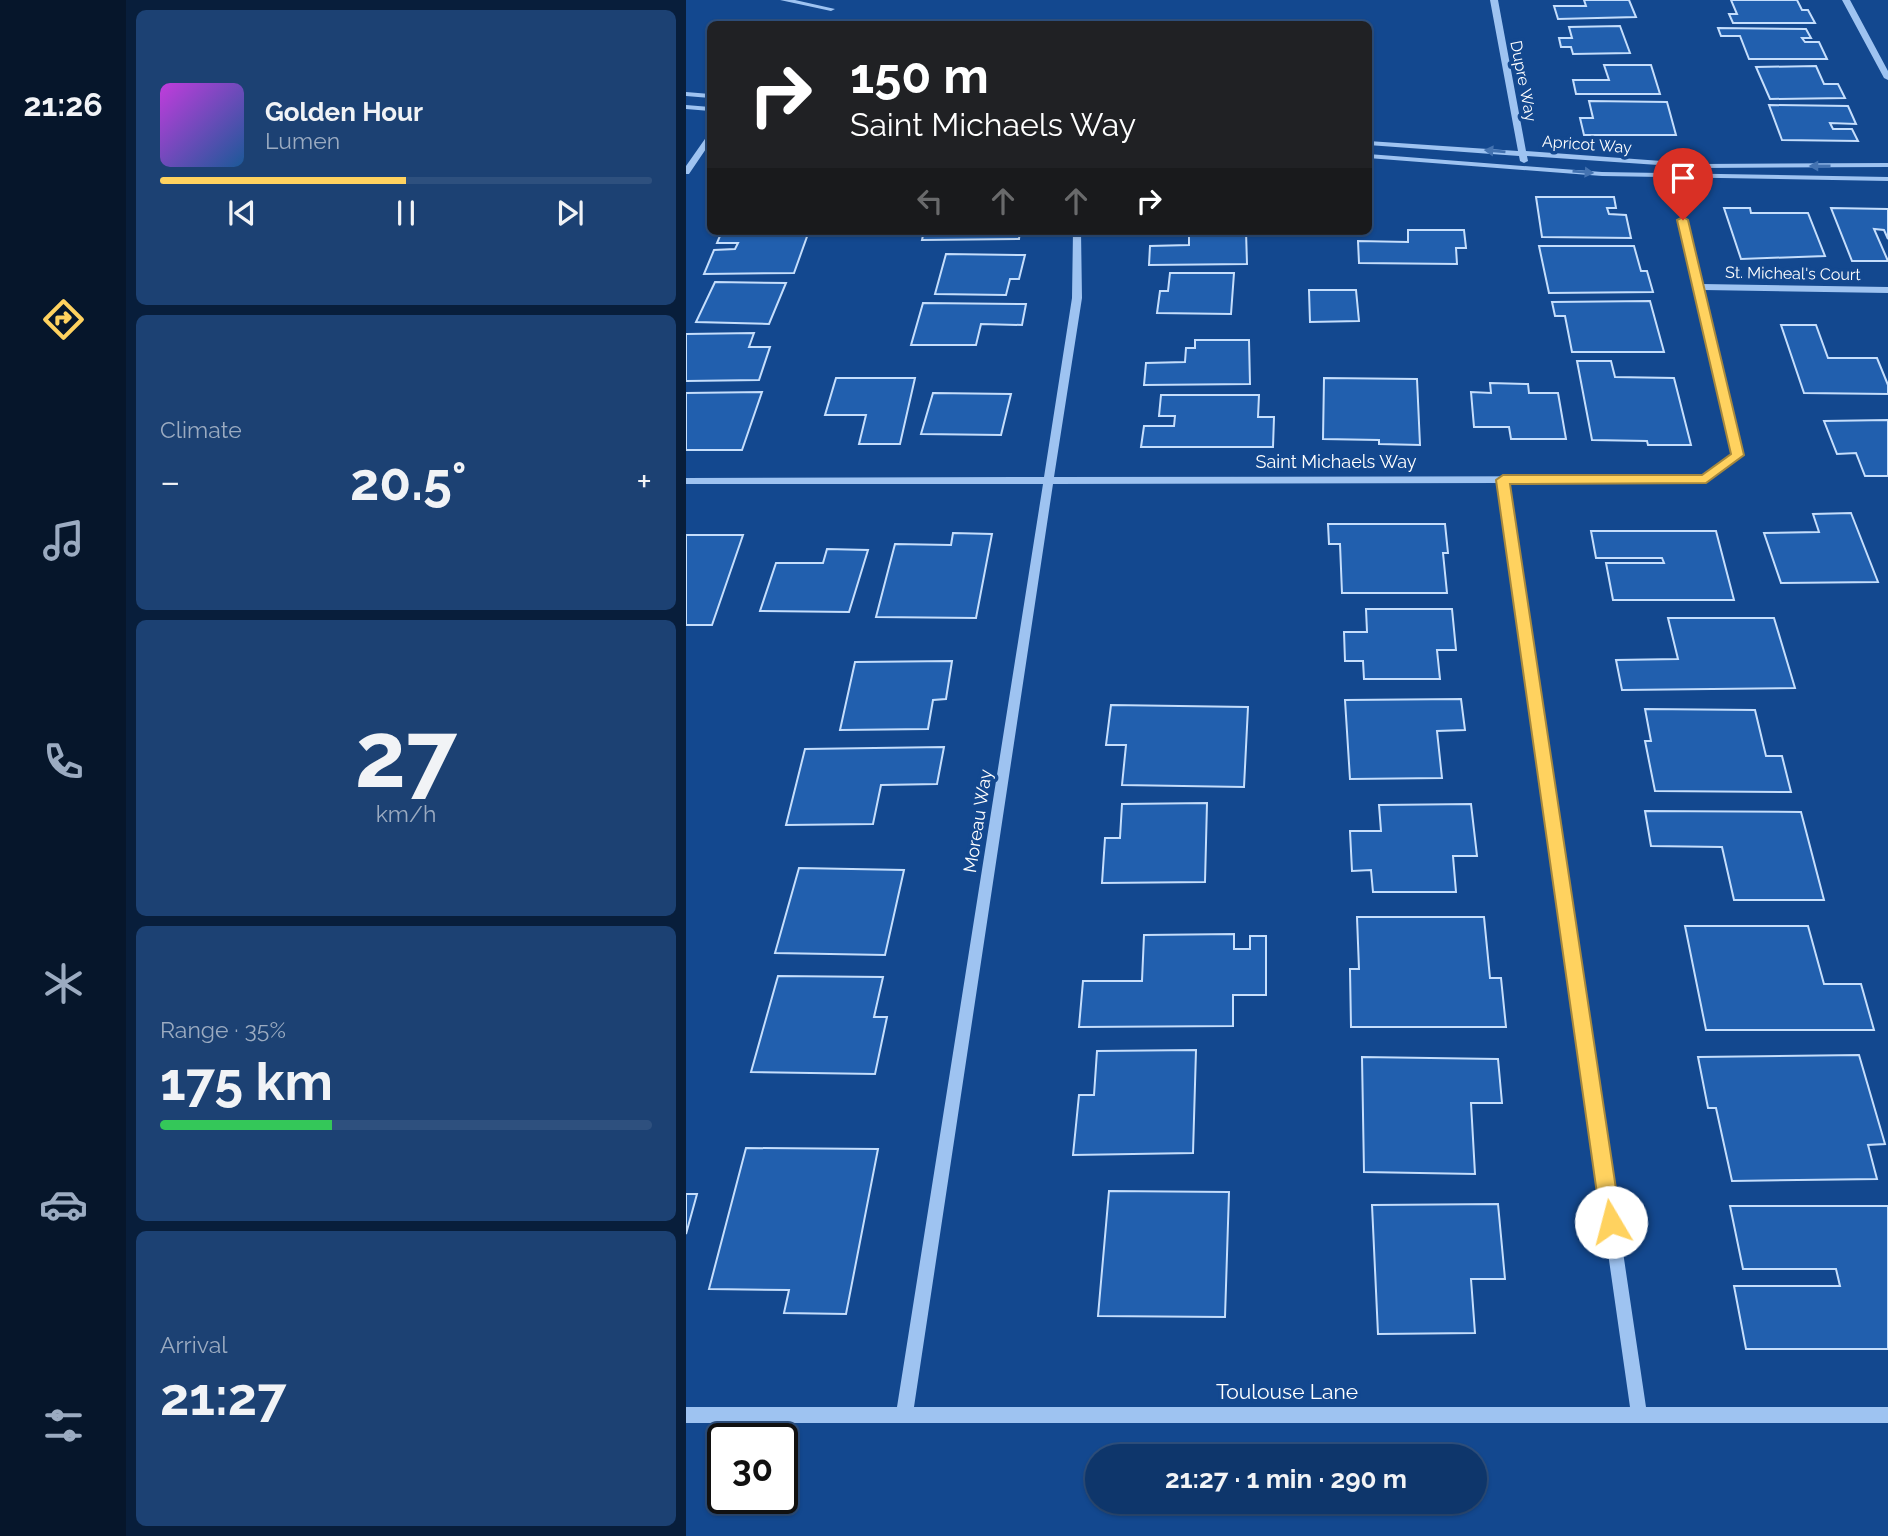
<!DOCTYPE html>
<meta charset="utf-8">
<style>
body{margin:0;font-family:Raleway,sans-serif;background:#1c4173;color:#f1f3f6;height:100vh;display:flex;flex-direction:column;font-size:26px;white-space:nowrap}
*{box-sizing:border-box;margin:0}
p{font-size:23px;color:#9babc1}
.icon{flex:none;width:38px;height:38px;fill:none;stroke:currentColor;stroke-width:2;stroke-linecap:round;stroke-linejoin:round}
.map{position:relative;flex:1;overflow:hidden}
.sheet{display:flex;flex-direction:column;gap:10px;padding:10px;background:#081e3b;width:560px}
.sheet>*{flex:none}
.hud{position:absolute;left:21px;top:21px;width:665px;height:214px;border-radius:10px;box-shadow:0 2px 5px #0004,0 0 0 2px #2e507e;background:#202124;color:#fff;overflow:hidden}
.speed{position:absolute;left:21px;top:1423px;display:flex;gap:14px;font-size:35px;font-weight:700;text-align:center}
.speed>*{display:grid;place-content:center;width:91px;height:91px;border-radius:50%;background:#0e366b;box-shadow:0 2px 5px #0004,0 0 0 2px #2e507e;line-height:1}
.speed .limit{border:4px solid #111;border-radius:10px;background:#fff;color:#111}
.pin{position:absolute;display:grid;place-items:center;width:60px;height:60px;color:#fff;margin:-72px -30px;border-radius:50% 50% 50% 0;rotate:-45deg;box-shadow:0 0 7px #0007}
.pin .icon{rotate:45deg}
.me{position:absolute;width:77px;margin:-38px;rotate:352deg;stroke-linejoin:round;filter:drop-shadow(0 0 5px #0008)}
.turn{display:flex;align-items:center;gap:24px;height:147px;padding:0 28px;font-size:32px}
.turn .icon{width:91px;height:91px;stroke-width:2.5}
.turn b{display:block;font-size:49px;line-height:60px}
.lanes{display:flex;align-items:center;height:66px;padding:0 28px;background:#0003;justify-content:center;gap:35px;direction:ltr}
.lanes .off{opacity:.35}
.big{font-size:52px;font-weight:700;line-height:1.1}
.sheet .widget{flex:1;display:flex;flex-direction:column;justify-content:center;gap:10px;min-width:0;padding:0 24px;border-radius:10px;background:#1c4173}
.sheet .dial{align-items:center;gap:0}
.dial b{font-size:91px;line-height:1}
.song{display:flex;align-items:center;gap:21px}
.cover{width:84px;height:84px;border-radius:10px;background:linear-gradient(135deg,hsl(290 70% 55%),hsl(210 70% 35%))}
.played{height:7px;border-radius:4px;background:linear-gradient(90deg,#ffd25f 50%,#2e507e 50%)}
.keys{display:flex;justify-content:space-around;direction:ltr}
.heat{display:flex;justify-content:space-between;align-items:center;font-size:38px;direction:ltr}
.charge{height:10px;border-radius:5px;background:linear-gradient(90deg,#34c759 35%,#2e507e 0)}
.trip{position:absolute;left:399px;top:1444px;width:402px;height:70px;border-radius:35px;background:#0e366b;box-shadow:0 2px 5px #0004,0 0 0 2px #2e507e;font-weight:700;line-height:70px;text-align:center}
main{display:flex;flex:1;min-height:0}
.tabs{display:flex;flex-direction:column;width:126px;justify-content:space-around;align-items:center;background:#06162b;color:#9babc1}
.tabs .icon{width:49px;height:49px}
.tabs .active{color:#ffd25f}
.tabs b{font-size:32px;color:#f1f3f6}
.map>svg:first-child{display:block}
.building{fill:#215fae;stroke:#c5defc;stroke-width:2}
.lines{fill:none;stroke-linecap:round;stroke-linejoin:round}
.minor{fill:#9ec3f1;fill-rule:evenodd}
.oneway{fill:#4473b1}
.route{fill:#ffd25f;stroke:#a6883e;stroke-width:2}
.labels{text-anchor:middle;stroke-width:7;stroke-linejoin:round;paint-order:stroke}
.far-street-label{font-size:16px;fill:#fff;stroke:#13488f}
.street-label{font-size:18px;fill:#fff;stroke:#13488f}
.near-street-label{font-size:21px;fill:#fff;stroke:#13488f}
</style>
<main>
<nav class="tabs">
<b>21:26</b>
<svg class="icon active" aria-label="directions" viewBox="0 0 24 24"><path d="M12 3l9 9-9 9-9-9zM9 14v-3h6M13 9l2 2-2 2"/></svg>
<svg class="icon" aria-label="music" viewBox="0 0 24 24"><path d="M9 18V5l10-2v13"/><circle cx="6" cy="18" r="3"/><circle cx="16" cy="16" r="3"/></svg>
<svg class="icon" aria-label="phone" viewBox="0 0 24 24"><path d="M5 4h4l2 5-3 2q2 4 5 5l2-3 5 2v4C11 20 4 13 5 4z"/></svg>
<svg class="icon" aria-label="climate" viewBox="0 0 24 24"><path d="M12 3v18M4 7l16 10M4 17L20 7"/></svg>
<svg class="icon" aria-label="car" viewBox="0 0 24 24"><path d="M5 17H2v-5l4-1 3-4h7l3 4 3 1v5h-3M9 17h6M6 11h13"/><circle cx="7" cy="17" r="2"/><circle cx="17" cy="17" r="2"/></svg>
<svg class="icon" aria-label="filters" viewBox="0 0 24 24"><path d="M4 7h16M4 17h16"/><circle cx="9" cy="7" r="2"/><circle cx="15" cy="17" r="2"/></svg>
</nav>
<section class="sheet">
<div class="widget">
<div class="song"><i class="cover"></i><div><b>Golden Hour</b><p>Lumen</p></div></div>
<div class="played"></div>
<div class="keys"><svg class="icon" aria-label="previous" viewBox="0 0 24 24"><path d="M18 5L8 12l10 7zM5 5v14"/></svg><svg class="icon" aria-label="pause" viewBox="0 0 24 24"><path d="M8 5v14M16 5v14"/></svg><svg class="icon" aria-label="next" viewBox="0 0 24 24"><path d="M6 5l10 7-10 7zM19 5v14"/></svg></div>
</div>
<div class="widget"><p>Climate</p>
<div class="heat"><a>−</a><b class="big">20.5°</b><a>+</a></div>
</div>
<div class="widget dial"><b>27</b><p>km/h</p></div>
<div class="widget"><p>Range · 35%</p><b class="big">175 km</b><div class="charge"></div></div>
<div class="widget"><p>Arrival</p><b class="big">21:27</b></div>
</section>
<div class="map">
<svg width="1202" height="1536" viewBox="0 0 1202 1536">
<rect width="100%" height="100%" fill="#13488f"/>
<path class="building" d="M898,0H943L950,17L872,19L868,6H900Z
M1045,0H1111L1116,10H1122L1129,23H1047L1043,14H1051Z
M934,26L944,53L887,54L885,47H875L873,38H886L883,27Z
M1032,28L1120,29L1125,38H1116L1119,42H1133L1141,59H1063L1054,36H1035Z
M918,65H965L974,94H890L887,80H923Z
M1130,66L1138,84H1152L1159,98L1084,99L1070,67Z
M903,101L981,102L990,135H898L894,118H907Z
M1083,105L1162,106L1170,124L1144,123L1147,129H1166L1172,141L1096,140Z
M850,197H928L930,208H921L923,214L940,215L945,238L856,237Z
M1038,208H1064L1065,213H1122L1139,256L1055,259Z
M1145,208L1202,209V239L1198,230L1188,229L1202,261H1166Z
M722,230H778L780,248H770L771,264L673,263L672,241L722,242Z
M36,231H123L108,273L18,274L28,250L49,249L52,243H31Z
M238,231H334L333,239L236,240Z
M503,231H560L561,264L463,265L464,246L503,245Z
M853,246H948L955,271H961L967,292L863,293Z
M260,254L339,255L333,279H324L320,295L249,294Z
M484,273H548L545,314L471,313L474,291H482Z
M29,282L100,283L83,324L10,322Z
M623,290H670L673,321L624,322Z
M964,301L978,352H886L879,316H869L866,302Z
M237,303L340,304L336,325L295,324L290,345H225Z
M1095,325H1130L1142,358H1191L1202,385V394L1118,393Z
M68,333L63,347H84L73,380L0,381V334Z
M509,340H563L564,384L458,385L460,363L499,362L500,348H509Z
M891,361H925L929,377L988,378L1005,445H962L961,441L906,440Z
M150,378H229L214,444H173L180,415H139Z
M638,378L731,379L734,445L693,444V440L637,439Z
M804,383L842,384L843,393H872L880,439H825L823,427H788L785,392L805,393Z
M76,392L56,450H0V393Z
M247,393L325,394L315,435L235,434Z
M475,395H573L572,417H588L587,447H455L458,426H488L489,416H473Z
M1202,420V476H1179L1170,453L1151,454L1138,421Z
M1165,513L1192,582L1095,583L1078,533L1133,532L1127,514Z
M642,524H759L762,553H757L761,593H656L654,544H643Z
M905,531H1030L1048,600H927L920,563H978L976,558H910Z
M267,533L306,534L290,618L190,617L209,544L265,545Z
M0,535H57L26,625H0Z
M141,549L182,550L163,612L74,611L90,563H137Z
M680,609H766L770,650H751L754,679H678L677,661H659L658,632H681Z
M982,618H1088L1109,688L936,690L930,660L992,659Z
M266,661L260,699L247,700L242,729L154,730L169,662Z
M775,699L779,730L751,731L756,778L664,779L659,700Z
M425,705L562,707L558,787L436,785L440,745H420Z
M959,709L1069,710L1080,756H1096L1105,792L969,791L959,741H965Z
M258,747L251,784L195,785L187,824L100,825L119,749Z
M521,803L519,882L416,883L419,838H434L436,804Z
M785,804L791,856H767L770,892H687L685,870L666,871L664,831H695L693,805Z
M959,811L1115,812L1138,900H1048L1036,847L965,846Z
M113,868L218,870L199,955L89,953Z
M671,917H798L804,978H815L820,1027H665L664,969H673Z
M999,926H1122L1138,984H1175L1188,1030H1020Z
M548,934V949H564V936H580V995H547V1026L393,1027L397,981H456L458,935Z
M92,976L197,977L188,1017H201L189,1074L65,1072Z
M510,1050L507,1153L387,1155L393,1095H408L411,1051Z
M1173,1055L1199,1144L1182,1145L1191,1179L1046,1181L1030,1108H1022L1012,1057Z
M676,1057L812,1059L816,1103H785L789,1174L678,1172Z
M60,1148L192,1149L160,1314L98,1313L103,1290L23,1289Z
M423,1191L543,1192L539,1317L412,1316Z
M0,1194H11L0,1234Z
M812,1204L819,1279H785L789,1333L692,1334L686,1205Z
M1044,1206H1202V1349H1060L1048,1286H1154L1150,1269H1057Z"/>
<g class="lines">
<path class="minor" d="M94,0H109L149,9L145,11Z
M804,0H812L840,151L1016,164L1202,163V167L1016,168L841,156L842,161L838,163L834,161L833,156L682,145V141L832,151Z
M1156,0H1164L1202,71V80L1198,78Z
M0,92L24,94V98L0,96Z
M0,105L24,107V111L0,109Z
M21,136H24V143L3,174H0V166Z
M682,154L916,172L1202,177V181L916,176L682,158Z
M994,219L1001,221L1016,284L1202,287V293L1018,290L1057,455L1020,482L823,483L960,1407H1202V1423H0V1407H211L357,484H0V478L358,477L386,298L387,231H395L396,298L368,477L1018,476L1047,454L993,221ZM812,483L944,1407H228L367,484Z"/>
</g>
<defs><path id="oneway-solid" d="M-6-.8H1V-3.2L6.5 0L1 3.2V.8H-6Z" transform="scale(1.75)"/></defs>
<g class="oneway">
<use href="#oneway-solid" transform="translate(809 151) rotate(-175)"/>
<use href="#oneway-solid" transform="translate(1134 166) rotate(180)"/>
<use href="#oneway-solid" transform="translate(897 172) rotate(5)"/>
</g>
<path class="route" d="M997,217L1002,220L1058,455L1020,483L824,484L935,1222L932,1229L925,1231L918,1229L915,1222L810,480L817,475H1016L1045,454L991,220Z"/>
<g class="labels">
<g class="far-street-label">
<text transform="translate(838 81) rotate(79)" y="6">Dupre Way</text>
<text transform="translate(901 144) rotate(4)" y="6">Apricot Way</text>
<text transform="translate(1107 273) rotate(1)" y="6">St. Micheal's Court</text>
</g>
<g class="street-label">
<text x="650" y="468">Saint Michaels Way</text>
<text transform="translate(292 821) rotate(-81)" y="6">Moreau Way</text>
</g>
<g class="near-street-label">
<text x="601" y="1399">Toulouse Lane</text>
</g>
</g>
</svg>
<div class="speed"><div class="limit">30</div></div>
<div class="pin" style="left:997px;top:220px;background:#d93025"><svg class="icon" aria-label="arrive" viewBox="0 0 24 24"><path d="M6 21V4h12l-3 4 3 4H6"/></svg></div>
<svg class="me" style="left:925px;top:1222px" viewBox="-20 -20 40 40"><circle r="19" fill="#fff"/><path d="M0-13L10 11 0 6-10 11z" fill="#ffd25f"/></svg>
<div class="trip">21:27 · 1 min · 290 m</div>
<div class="hud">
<div class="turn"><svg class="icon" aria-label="right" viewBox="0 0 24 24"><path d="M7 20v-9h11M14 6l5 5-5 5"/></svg><div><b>150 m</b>Saint Michaels Way</div></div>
<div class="lanes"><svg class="icon off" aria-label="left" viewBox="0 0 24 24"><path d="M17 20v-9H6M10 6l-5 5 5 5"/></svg><svg class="icon off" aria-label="ahead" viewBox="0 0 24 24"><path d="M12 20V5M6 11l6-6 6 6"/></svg><svg class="icon off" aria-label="ahead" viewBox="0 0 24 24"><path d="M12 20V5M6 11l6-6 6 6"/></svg><svg class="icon" aria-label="right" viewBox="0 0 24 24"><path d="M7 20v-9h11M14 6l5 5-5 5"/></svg></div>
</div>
</div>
</main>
